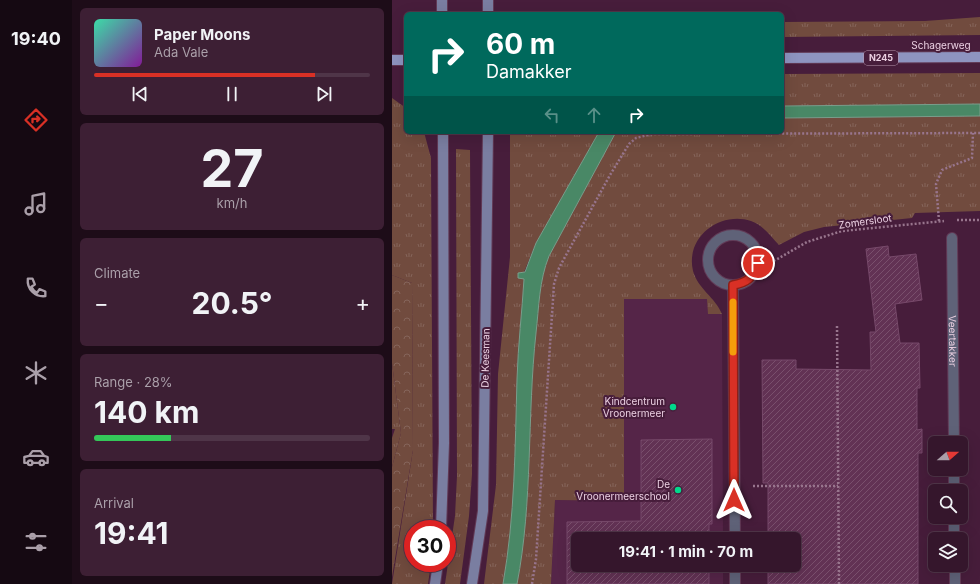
<!DOCTYPE html>
<meta charset="utf-8">
<style>
body{margin:0;font-family:Inter,sans-serif;background:#3d1f34;color:#f1f3f6;height:100vh;display:flex;flex-direction:column;font-size:15px;white-space:nowrap}
*{box-sizing:border-box;margin:0}
p{font-size:13px;color:#aa9fa9}
.icon{flex:none;width:22px;height:22px;fill:none;stroke:currentColor;stroke-width:2;stroke-linecap:round;stroke-linejoin:round}
.map{position:relative;flex:1;overflow:hidden}
.drawer{display:flex;flex-direction:column;gap:8px;padding:8px;background:#1d0c18;width:320px}
.drawer>*{flex:none}
.guide{position:absolute;left:12px;top:12px;width:380px;height:122px;border-radius:6px;box-shadow:0 4px 16px #0002,0 0 0 1px #4f3548;background:#00695c;color:#fff;overflow:hidden}
.needle{width:26px;rotate:70deg}
.controls{position:absolute;left:536px;top:436px;display:grid;gap:8px}
.controls a{display:grid;place-items:center;width:40px;height:40px;border-radius:6px;background:#35162c;box-shadow:0 4px 16px #0002,0 0 0 1px #4f3548;font-size:20px}
.speed{position:absolute;left:12px;top:520px;display:flex;gap:8px;font-size:20px;font-weight:700;text-align:center}
.speed>*{display:grid;place-content:center;width:52px;height:52px;border-radius:50%;background:#35162c;box-shadow:0 4px 16px #0002,0 0 0 1px #4f3548;line-height:1}
.speed .limit{border:6px solid #d22;background:#fff;color:#111}
.pin{position:absolute;display:grid;place-items:center;width:34px;height:34px;color:#fff;margin:-17px;border:2px solid #fff;border-radius:50%;box-shadow:0 1px 4px #0007}
.me{position:absolute;width:44px;margin:-22px;rotate:0deg;stroke-linejoin:round;filter:drop-shadow(0 0 3px #0008)}
.turn{display:flex;align-items:center;gap:14px;height:84px;padding:0 16px;font-size:18px}
.turn .icon{width:52px;height:52px;stroke-width:2.5}
.turn b{display:block;font-size:28px;line-height:34px}
.lanes{display:flex;align-items:center;height:38px;padding:0 16px;background:#0003;justify-content:center;gap:20px;direction:ltr}
.lanes .off{opacity:.35}
.big{font-size:30px;font-weight:700;line-height:1.1}
.drawer .widget{flex:1;display:flex;flex-direction:column;justify-content:center;gap:6px;min-width:0;padding:0 14px;border-radius:6px;background:#3d1f34}
.drawer .dial{align-items:center;gap:0}
.dial b{font-size:52px;line-height:1}
.song{display:flex;align-items:center;gap:12px}
.cover{width:48px;height:48px;border-radius:6px;background:linear-gradient(135deg,hsl(160 70% 55%),hsl(290 70% 35%))}
.played{height:4px;border-radius:2px;background:linear-gradient(90deg,#d93025 80%,#4f3548 80%)}
.keys{display:flex;justify-content:space-around;direction:ltr}
.heat{display:flex;justify-content:space-between;align-items:center;font-size:22px;direction:ltr}
.charge{height:6px;border-radius:3px;background:linear-gradient(90deg,#34c759 28%,#4f3548 0)}
.trip{position:absolute;left:179px;top:532px;width:230px;height:40px;border-radius:6px;background:#35162c;box-shadow:0 4px 16px #0002,0 0 0 1px #4f3548;font-weight:700;line-height:40px;text-align:center}
main{display:flex;flex:1;min-height:0}
.dock{display:flex;flex-direction:column;width:72px;justify-content:space-around;align-items:center;background:#150912;color:#aa9fa9}
.dock .icon{width:28px;height:28px}
.dock .on{color:#d93025}
.dock b{font-size:18px;color:#f1f3f6}
.map>svg:first-child{display:block}
.built{fill:#552548}
.grass{fill:url(#grass-tufts)}
.forest{fill:url(#forest-crowns)}
.water{fill:#498866;stroke:#7a9e8b}
.building{fill:url(#building-hatch);stroke:#77496a}
.lines{fill:none;stroke-linecap:round;stroke-linejoin:round}
.street-casing{stroke:#613a56;stroke-width:12}
.secondary-casing{stroke:#613a56;stroke-width:12}
.primary-casing{stroke:#613a56;stroke-width:12}
.path{stroke:#98758d;stroke-width:2.5;stroke-dasharray:2 2;stroke-linecap:butt}
.street{stroke:#5f6278;stroke-width:10}
.secondary{stroke:#7a7ea1;stroke-width:10}
.primary{stroke:#8e94c0;stroke-width:10}
.route-casing{stroke:#8d1f18;stroke-width:10}
.route{stroke:#d93025;stroke-width:7}
.slow{stroke:#f59e0b;stroke-width:7}
.poi-dot{fill:#00d98c;stroke:#471d3b;stroke-width:1.5}
.labels{text-anchor:middle;stroke-width:4;stroke-linejoin:round;paint-order:stroke}
.shield{fill:#471d3b;stroke:#ba9ab0;stroke-width:1}
.shield-label{font-size:9px;font-weight:bold;fill:#ebd0e2}
.street-label{font-size:10px;fill:#ebd0e2;stroke:#471d3b}
.poi-label{font-size:10px;fill:#ebd0e2;stroke:#471d3b;text-anchor:end}
</style>
<main>
<nav class="dock">
<b>19:40</b>
<svg class="icon on" aria-label="directions" viewBox="0 0 24 24"><path d="M12 3l9 9-9 9-9-9zM9 14v-3h6M13 9l2 2-2 2"/></svg>
<svg class="icon" aria-label="music" viewBox="0 0 24 24"><path d="M9 18V5l10-2v13"/><circle cx="6" cy="18" r="3"/><circle cx="16" cy="16" r="3"/></svg>
<svg class="icon" aria-label="phone" viewBox="0 0 24 24"><path d="M5 4h4l2 5-3 2q2 4 5 5l2-3 5 2v4C11 20 4 13 5 4z"/></svg>
<svg class="icon" aria-label="climate" viewBox="0 0 24 24"><path d="M12 3v18M4 7l16 10M4 17L20 7"/></svg>
<svg class="icon" aria-label="car" viewBox="0 0 24 24"><path d="M5 17H2v-5l4-1 3-4h7l3 4 3 1v5h-3M9 17h6M6 11h13"/><circle cx="7" cy="17" r="2"/><circle cx="17" cy="17" r="2"/></svg>
<svg class="icon" aria-label="filters" viewBox="0 0 24 24"><path d="M4 7h16M4 17h16"/><circle cx="9" cy="7" r="2"/><circle cx="15" cy="17" r="2"/></svg>
</nav>
<section class="drawer">
<div class="widget">
<div class="song"><i class="cover"></i><div><b>Paper Moons</b><p>Ada Vale</p></div></div>
<div class="played"></div>
<div class="keys"><svg class="icon" aria-label="previous" viewBox="0 0 24 24"><path d="M18 5L8 12l10 7zM5 5v14"/></svg><svg class="icon" aria-label="pause" viewBox="0 0 24 24"><path d="M8 5v14M16 5v14"/></svg><svg class="icon" aria-label="next" viewBox="0 0 24 24"><path d="M6 5l10 7-10 7zM19 5v14"/></svg></div>
</div>
<div class="widget dial"><b>27</b><p>km/h</p></div>
<div class="widget"><p>Climate</p>
<div class="heat"><a>−</a><b class="big">20.5°</b><a>+</a></div>
</div>
<div class="widget"><p>Range · 28%</p><b class="big">140 km</b><div class="charge"></div></div>
<div class="widget"><p>Arrival</p><b class="big">19:41</b></div>
</section>
<div class="map">
<svg width="588" height="584" viewBox="0 0 588 584">
<defs>
<pattern id="grass-tufts" width="24" height="20" patternUnits="userSpaceOnUse"><rect width="24" height="20" fill="#714b3e"/><path d="M3 7l-1-3M5 7V3M7 7l1-3M15 17l-1-3M17 17v-4M19 17l1-3" fill="none" stroke="#85645a"/></pattern>
<pattern id="forest-crowns" width="20" height="18" patternUnits="userSpaceOnUse"><rect width="20" height="18" fill="#714b3e"/><path d="M2 6a3 3 0 1 1 6 0M12 15a3 3 0 1 1 6 0" fill="none" stroke="#85645a"/></pattern>
<pattern id="building-hatch" width="6" height="6" patternUnits="userSpaceOnUse"><rect width="6" height="6" fill="#623254"/><path d="M-1 1l2-2M0 6l6-6M5 7l2-2" fill="none" stroke="#794f6c"/></pattern>
</defs>
<rect width="100%" height="100%" fill="#471d3b"/>
<path class="built" d="M232,299H316V314H330L331,539H186V565H331V584H159L163,500L232,501Z"/>
<path class="grass" d="M588,17V35L390,37V22L533,21Z
M588,73V104L390,106V74Z
M0,98L14,108V132H32L39,158L41,529H21V563H39L36,584H0L21,450L20,283L0,275Z
M588,116V211L523,213L520,218L432,227L412,232L387,245C379,237 371,225 359,221C328,211 293,237 301,271C306,289 323,297 330,314H316L315,299H232V501L163,500L159,584H125C141,502 135,416 144,333C147,307 147,281 157,256L224,132H390V118Z
M118,132H207L144,243L132,272L126,278H132C130,312 126,345 125,378C123,448 123,516 111,584H92L104,485L106,374L118,257Z
M64,149L78,150L80,474L77,516L68,584H53L63,516L65,476Z
M0,363L9,433L0,467V438L3,429H0Z"/>
<path class="forest" d="M0,275L20,283L21,450L0,577V467L9,433L0,363Z"/>
<path class="water" d="M588,104V116L390,118V106Z
M207,132H224L157,256C147,281 147,307 144,333C135,416 141,502 125,584H111C123,516 123,448 125,379C126,345 130,312 132,279L126,278V273L133,272L144,243Z"/>
<path class="building" d="M496,246L497,257L524,254L530,300L503,304L508,343H527L528,388H525V430L530,429V453H526V584H376V565H402V539H376V483H371L370,360H404V369L479,370L478,332H484L474,249Z
M320,439V524H317V539H186V565H317V584H175V522L249,521V440Z"/>
<g class="lines">
<defs>
<g id="street">
<circle cx="341" cy="260" r="25"/>
<path id="s1" d="M560,238L562,443"/>
<path d="M341,285L343,539"/>
<path d="M562,469V491"/>
<path d="M562,517V539"/>
<path d="M343,565V584"/>
<path d="M563,565V584"/>
</g>
<path id="secondary" d="M50,0V14
M96,0V14
M49,529L52,443L51,132
M43,584L46,563
M80,584L91,511L96,132"/>
<path id="primary" d="M390,58L588,57
M0,60H14"/>
</defs>
<use href="#street" class="street-casing"/>
<use href="#secondary" class="secondary-casing"/>
<use href="#primary" class="primary-casing"/>
<path class="path" d="M565,220H588
M547,221L544,184L550,170L580,158L581,133
M366,263L380,262L415,242L450,231L552,221
M445,326L447,584
M361,486H446
M140,584L144,559L162,284L167,268L218,175L237,144L244,138L260,134L588,133"/>
<use href="#street" class="street"/>
<use href="#secondary" class="secondary"/>
<use href="#primary" class="primary"/>
</g>
<g class="lines">
<defs>
<path id="route" d="M342,500L341,285C355,283 362,277 366,263"/>
</defs>
<use href="#route" class="route-casing"/>
<use href="#route" class="route"/>
<path class="slow" d="M341,302V352"/>
</g>
<g class="poi-dot">
<circle cx="281" cy="407" r="4"/>
<circle cx="286" cy="490" r="4"/>
</g>
<g class="labels">
<rect class="shield" x="472" y="51" width="34" height="14" rx="3"/>
<g class="shield-label">
<text x="489" y="61">N245</text>
</g>
<g class="street-label">
<text x="549" y="49">Schagerweg</text>
<text transform="translate(473 221) rotate(-8)" y="4">Zomersloot</text>
<text dy="4" stroke="none"><textPath href="#s1" startOffset="103">Veertakker</textPath></text>
<text transform="translate(93 358) rotate(-89)" y="4">De Keesman</text>
</g>
<g class="poi-label">
<text x="273" y="405">Kindcentrum<tspan x="273" dy="12">Vroonermeer</tspan></text>
<text x="278" y="488">De<tspan x="278" dy="12">Vroonermeerschool</tspan></text>
</g>
</g>
</svg>
<div class="controls">
<a><svg class="needle" viewBox="-14 -14 28 28"><path d="M0-13l5 13h-10z" fill="#e53935"/><path d="M0 13l5-13h-10z" fill="#aa9fa9"/></svg></a>
<a><svg class="icon" aria-label="search" viewBox="0 0 24 24"><circle cx="10" cy="10" r="6"/><path d="M15 15l6 6"/></svg></a>
<a><svg class="icon" aria-label="layers" viewBox="0 0 24 24"><path d="M12 4l9 5-9 5-9-5zM3 14l9 5 9-5"/></svg></a>
</div>
<div class="speed"><div class="limit">30</div></div>
<div class="pin" style="left:366px;top:263px;background:#d93025"><svg class="icon" aria-label="arrive" viewBox="0 0 24 24"><path d="M6 21V4h12l-3 4 3 4H6"/></svg></div>
<svg class="me" style="left:342px;top:500px" viewBox="-20 -20 40 40"><path d="M0-17L14 15 0 8-14 15z" fill="#d93025" stroke="#fff" stroke-width="4"/></svg>
<div class="trip">19:41 · 1 min · 70 m</div>
<div class="guide">
<div class="turn"><svg class="icon" aria-label="right" viewBox="0 0 24 24"><path d="M7 20v-9h11M14 6l5 5-5 5"/></svg><div><b>60 m</b>Damakker</div></div>
<div class="lanes"><svg class="icon off" aria-label="left" viewBox="0 0 24 24"><path d="M17 20v-9H6M10 6l-5 5 5 5"/></svg><svg class="icon off" aria-label="ahead" viewBox="0 0 24 24"><path d="M12 20V5M6 11l6-6 6 6"/></svg><svg class="icon" aria-label="right" viewBox="0 0 24 24"><path d="M7 20v-9h11M14 6l5 5-5 5"/></svg></div>
</div>
</div>
</main>
